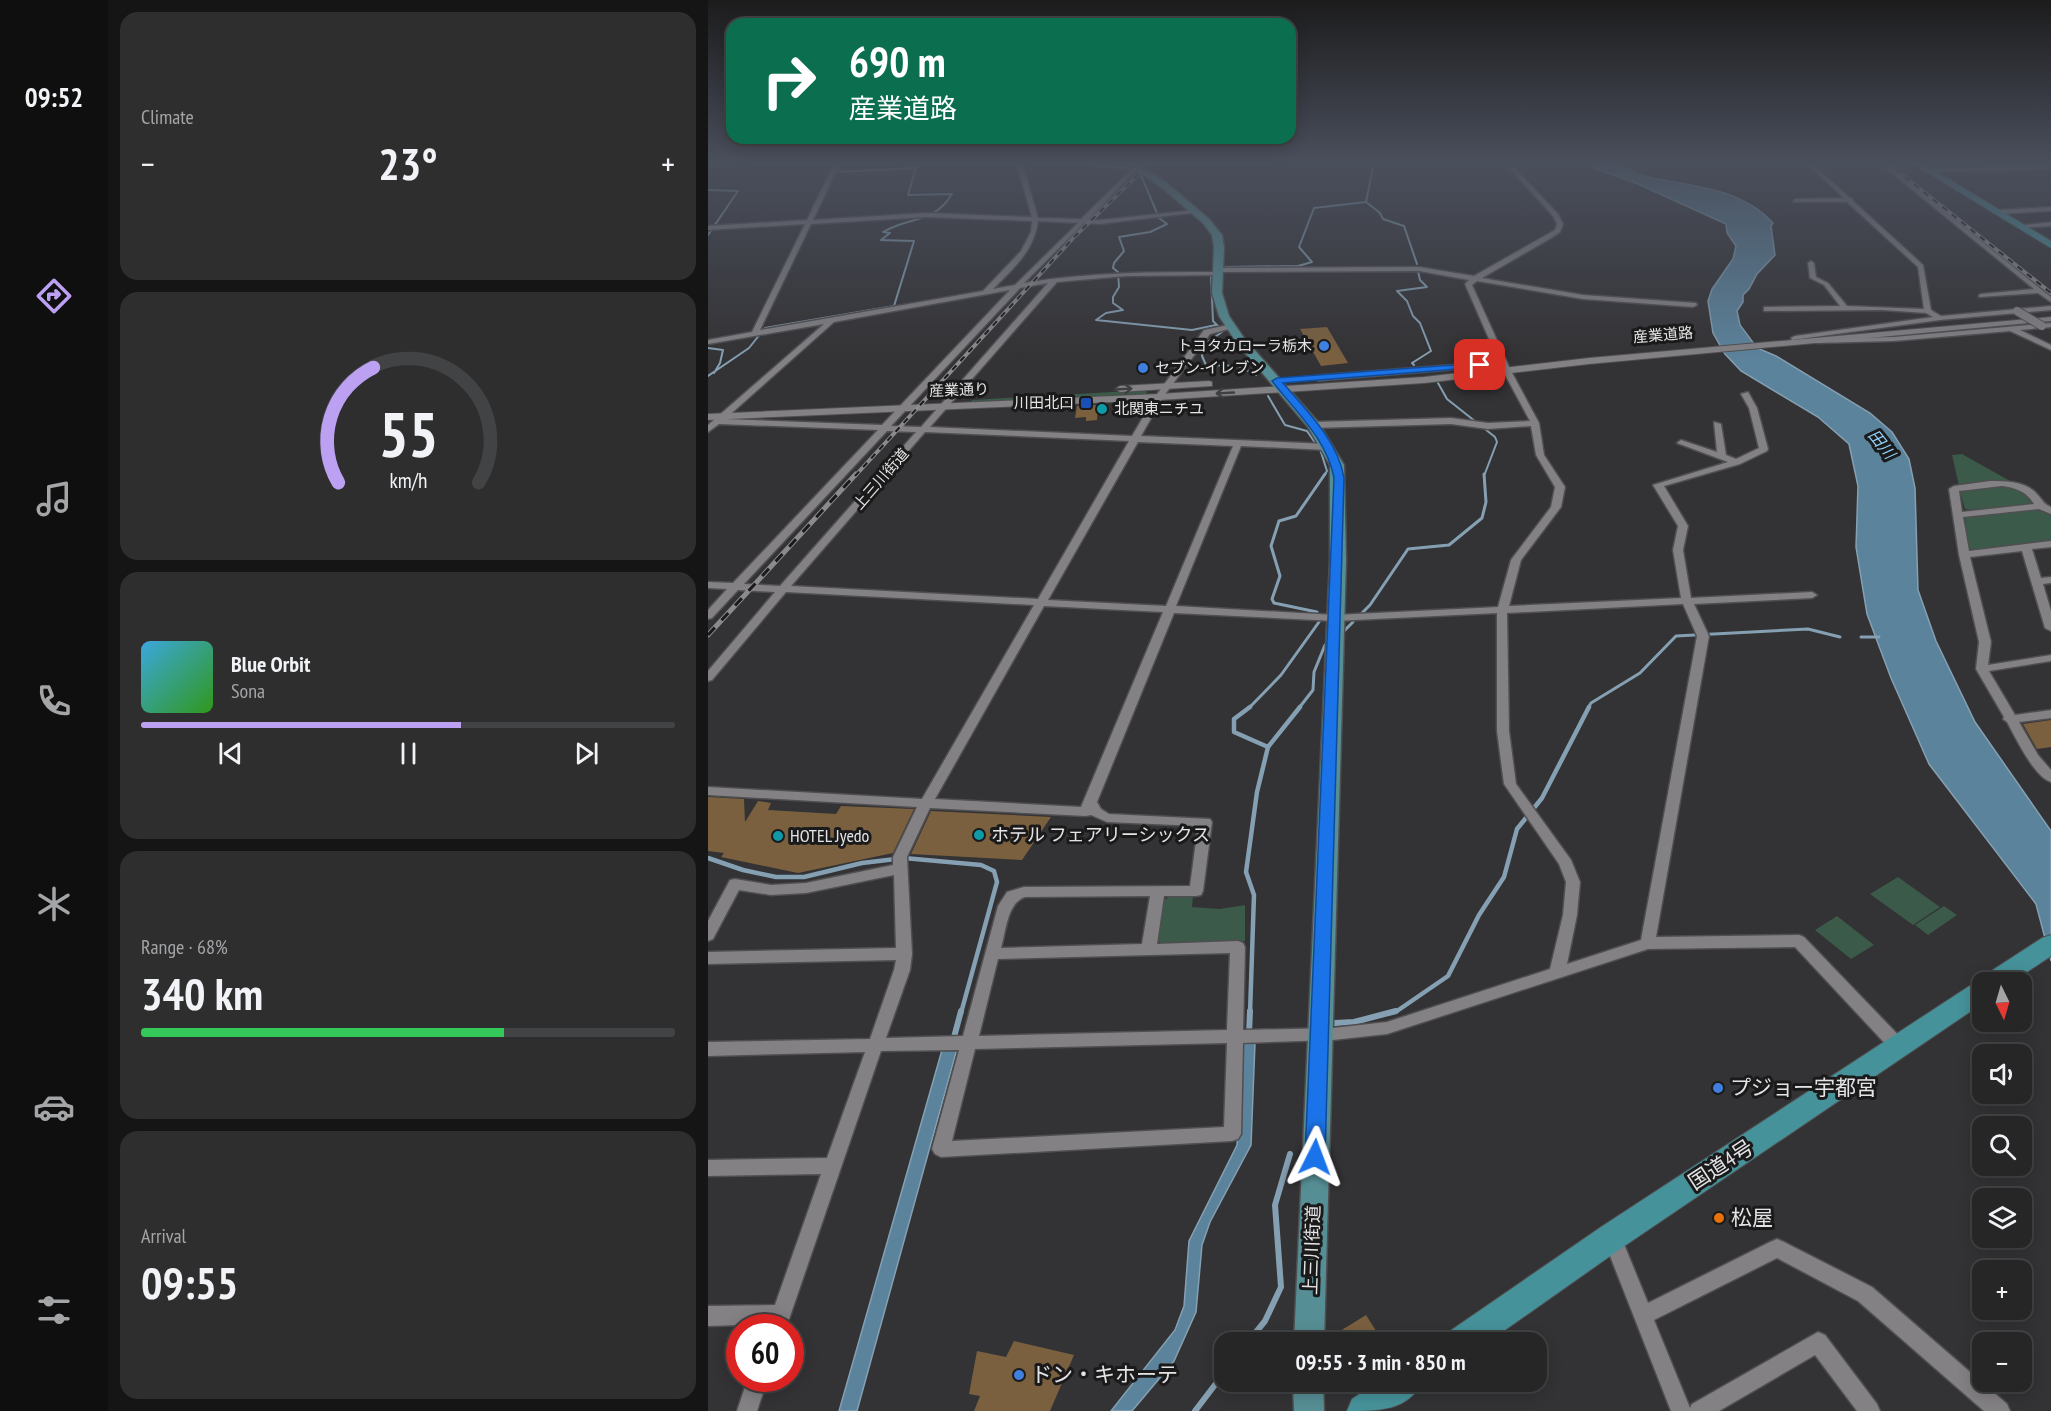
<!DOCTYPE html>
<meta charset="utf-8">
<style>
body{margin:0;font-family:"PT Sans Narrow","Noto Sans JP",sans-serif;background:#2e2e2f;color:#f1f3f6;height:100vh;display:flex;flex-direction:column;font-size:22px;white-space:nowrap}
*{box-sizing:border-box;margin:0}
p{font-size:20px;color:#a4a5a7}
.icon{flex:none;width:33px;height:33px;fill:none;stroke:currentColor;stroke-width:2;stroke-linecap:round;stroke-linejoin:round}
.map{position:relative;flex:1;overflow:hidden}
.drawer{display:flex;flex-direction:column;gap:12px;padding:12px;background:#151515;width:600px}
.drawer>*{flex:none}
.banner{position:absolute;left:18px;top:18px;width:570px;height:126px;border-radius:18px;box-shadow:0 3px 15px #0003,0 0 0 2px #424344;background:#0b6e4f;color:#fff;overflow:hidden}
.needle{width:39px;rotate:175deg}
.fabs{position:absolute;left:1264px;top:972px;display:grid;gap:12px}
.fabs a{display:grid;place-items:center;width:60px;height:60px;border-radius:12px;background:#262627;box-shadow:0 3px 15px #0003,0 0 0 2px #424344;font-size:30px}
.speed{position:absolute;left:18px;top:1314px;display:flex;gap:12px;font-size:30px;font-weight:700;text-align:center}
.speed>*{display:grid;place-content:center;width:78px;height:78px;border-radius:50%;background:#262627;box-shadow:0 3px 15px #0003,0 0 0 2px #424344;line-height:1}
.speed .limit{border:9px solid #d22;background:#fff;color:#111}
.pin{position:absolute;display:grid;place-items:center;width:51px;height:51px;color:#fff;margin:-26px;border-radius:12px;box-shadow:0 3px 9px #0006}
.me{position:absolute;width:66px;margin:-33px;rotate:3deg;stroke-linejoin:round;filter:drop-shadow(0 0 4px #0008)}
.turn{display:flex;align-items:center;gap:21px;height:126px;padding:0 24px;font-size:27px}
.turn .icon{width:78px;height:78px;stroke-width:2.5}
.turn b{display:block;font-size:42px;line-height:51px}
.big{font-size:45px;font-weight:700;line-height:1.1}
.drawer .widget{flex:1;display:flex;flex-direction:column;justify-content:center;gap:9px;min-width:0;padding:0 21px;border-radius:18px;background:#2e2e2f}
.drawer .dial{align-items:center;gap:0}
.dial svg{height:156px;overflow:visible;fill:none;stroke:#424344;stroke-width:7;stroke-linecap:round;text-anchor:middle}
.dial text{fill:#f1f3f6;stroke:none}
.song{display:flex;align-items:center;gap:18px}
.cover{width:72px;height:72px;border-radius:9px;background:linear-gradient(135deg,hsl(200 70% 55%),hsl(110 70% 35%))}
.played{height:6px;border-radius:3px;background:linear-gradient(90deg,#bca0f2 60%,#424344 60%)}
.keys{display:flex;justify-content:space-around;direction:ltr}
.heat{display:flex;justify-content:space-between;align-items:center;font-size:33px;direction:ltr}
.charge{height:9px;border-radius:4px;background:linear-gradient(90deg,#34c759 68%,#424344 0)}
.trip{position:absolute;left:506px;top:1332px;width:333px;height:60px;border-radius:18px;background:#262627;box-shadow:0 3px 15px #0003,0 0 0 2px #424344;font-weight:700;line-height:60px;text-align:center}
main{display:flex;flex:1;min-height:0}
.tabs{display:flex;flex-direction:column;width:108px;justify-content:space-around;align-items:center;background:#0f0f10;color:#a4a5a7}
.tabs .icon{width:42px;height:42px}
.tabs .current{color:#bca0f2}
.tabs b{font-size:27px;color:#f1f3f6}
.map>svg:first-child{display:block}
.green{fill:#3b5a49}
.water{fill:#5c839c;stroke:#85a0b2;stroke-width:1.5}
.lines{fill:none;stroke-linecap:round;stroke-linejoin:round}
.stream-far3{stroke:#85a0b2;stroke-width:2}
.stream-far2{stroke:#85a0b2;stroke-width:3}
.stream-far1{stroke:#85a0b2;stroke-width:4.5}
.stream{stroke:#85a0b2;stroke-width:6}
.building{fill:#7a603f}
.minor-casing{stroke:#4f4e50;stroke-width:3}
.tertiary-casing{stroke:#4f4e50;stroke-width:2}
.primary-casing{stroke:#4f4e50;stroke-width:3}
.trunk-casing{stroke:#4f4e50;stroke-width:2}
.minor{fill:#838184;fill-rule:evenodd}
.tertiary{fill:#838184;fill-rule:evenodd}
.primary{fill:#558e94;fill-rule:evenodd}
.trunk{fill:#46929a;fill-rule:evenodd}
.rail-far1-casing{stroke:#8b8a8c;stroke-width:4}
.rail-casing{stroke:#8b8a8c;stroke-width:5}
.rail-far1{stroke:#1b1a1b;stroke-width:2;stroke-dasharray:6;stroke-linecap:butt}
.rail{stroke:#1b1a1b;stroke-width:3;stroke-dasharray:10;stroke-linecap:butt}
.minor-bridge-casing{stroke:#4f4e50;stroke-width:10;stroke-linecap:butt}
.minor-bridge{stroke:#838184;stroke-width:8}
.oneway{stroke:#3f3e40}
.route{fill:#1a73e8;stroke:#114b97;stroke-width:1.5}
.shop-dot{fill:#3f7fe0;stroke:#1b1a1b;stroke-width:2}
.transit-dot{fill:#1a4fb4;stroke:#1b1a1b;stroke-width:2}
.culture-dot{fill:#0f9aa8;stroke:#1b1a1b;stroke-width:2}
.food-dot{fill:#e8710a;stroke:#1b1a1b;stroke-width:2}
.labels{text-anchor:middle;stroke-width:6;stroke-linejoin:round;paint-order:stroke}
.far-street-label{font-size:15px;fill:#e4e3e5;stroke:#1b1a1b}
.far-poi-label{font-size:15px;fill:#e4e3e5;stroke:#1b1a1b;text-anchor:end}
.far-water-label{font-size:16px;font-style:italic;fill:#92d3fc;stroke:#1b1a1b}
.poi-label{font-size:18px;fill:#e4e3e5;stroke:#1b1a1b;text-anchor:start}
.street-label{font-size:18px;fill:#e4e3e5;stroke:#1b1a1b}
.near-poi-label{font-size:21px;fill:#e4e3e5;stroke:#1b1a1b;text-anchor:start}
.near-street-label{font-size:21px;fill:#e4e3e5;stroke:#1b1a1b}
</style>
<main>
<nav class="tabs">
<b>09:52</b>
<svg class="icon current" aria-label="directions" viewBox="0 0 24 24"><path d="M12 3l9 9-9 9-9-9zM9 14v-3h6M13 9l2 2-2 2"/></svg>
<svg class="icon" aria-label="music" viewBox="0 0 24 24"><path d="M9 18V5l10-2v13"/><circle cx="6" cy="18" r="3"/><circle cx="16" cy="16" r="3"/></svg>
<svg class="icon" aria-label="phone" viewBox="0 0 24 24"><path d="M5 4h4l2 5-3 2q2 4 5 5l2-3 5 2v4C11 20 4 13 5 4z"/></svg>
<svg class="icon" aria-label="climate" viewBox="0 0 24 24"><path d="M12 3v18M4 7l16 10M4 17L20 7"/></svg>
<svg class="icon" aria-label="car" viewBox="0 0 24 24"><path d="M5 17H2v-5l4-1 3-4h7l3 4 3 1v5h-3M9 17h6M6 11h13"/><circle cx="7" cy="17" r="2"/><circle cx="17" cy="17" r="2"/></svg>
<svg class="icon" aria-label="filters" viewBox="0 0 24 24"><path d="M4 7h16M4 17h16"/><circle cx="9" cy="7" r="2"/><circle cx="15" cy="17" r="2"/></svg>
</nav>
<section class="drawer">
<div class="widget"><p>Climate</p>
<div class="heat"><a>−</a><b class="big">23°</b><a>+</a></div>
</div>
<div class="widget dial"><svg viewBox="0 0 100 80">
<path d="M14 69A42 42 0 1 1 86 69"/>
<path d="M14 69A42 42 0 0 1 32 10" stroke="#bca0f2"/>
<text x="50" y="56" font-size="32" font-weight="700">55</text>
<text x="50" y="72" font-size="11">km/h</text>
</svg></div>
<div class="widget">
<div class="song"><i class="cover"></i><div><b>Blue Orbit</b><p>Sona</p></div></div>
<div class="played"></div>
<div class="keys"><svg class="icon" aria-label="previous" viewBox="0 0 24 24"><path d="M18 5L8 12l10 7zM5 5v14"/></svg><svg class="icon" aria-label="pause" viewBox="0 0 24 24"><path d="M8 5v14M16 5v14"/></svg><svg class="icon" aria-label="next" viewBox="0 0 24 24"><path d="M6 5l10 7-10 7zM19 5v14"/></svg></div>
</div>
<div class="widget"><p>Range · 68%</p><b class="big">340 km</b><div class="charge"></div></div>
<div class="widget"><p>Arrival</p><b class="big">09:55</b></div>
</section>
<div class="map">
<svg width="1343" height="1411" viewBox="0 0 1343 1411">
<rect width="100%" height="100%" fill="#333234"/>
<path class="green" d="M439,390L438,395L263,402L264,400Z
M1254,454L1302,481L1251,486L1244,455Z
M1299,485L1306,486L1324,498L1325,500L1323,505L1264,510L1257,509L1252,492L1255,490Z
M1327,508L1343,513V542L1268,551L1259,547L1257,517Z
M1190,877L1232,907L1205,925L1162,894Z
M485,896L484,907L512,909L537,905V941L453,943L446,938L453,902L461,897Z
M1236,906L1249,915L1220,935L1207,925Z
M1129,916L1166,945L1143,959L1107,930Z"/>
<path class="water" d="M869,162C879,162 891,161 902,162C915,164 927,174 941,177C984,187 1033,187 1065,223L1063,226L1067,255L1049,274L1041,289L1035,295V302L1029,311L1032,325L1049,348L1068,356L1162,413L1184,432L1201,459L1207,488L1210,590L1228,641L1267,722L1343,831V961L1328,904L1221,764L1183,678L1159,614L1148,547L1150,486L1141,444L1110,417L1033,371L1017,354L1005,333L1000,301L1004,289L1025,259L1028,246L1019,233L1018,224L930,184Z
M547,1043L543,1145L502,1222L494,1245L488,1312L466,1361L424,1411H403L467,1330L476,1306L481,1241L529,1145L535,1044Z
M249,1049L149,1411H131L234,1050Z"/>
<g class="lines">
<path class="stream-far3" d="M379,162L389,166L423,168
M433,175L451,218L459,224L442,232L411,237L416,251L406,263L405,268L410,272L411,287L405,297V303L415,310L398,313L388,320L484,330L508,325
M0,190L30,191L0,235
M658,202L672,213L675,219L696,226L709,264
M517,267L590,266L604,262L591,247L606,208L658,202L666,162
M503,276L505,321L510,326
M514,329V332L497,344L494,356L498,365L531,366L548,375
M0,348L15,350L12,363L6,373
M706,365L704,363L723,351L712,323L705,316L699,301L689,291L719,287L712,280L710,271
M0,376L41,348L57,328L186,306L206,241L173,240L182,233L175,232C202,216 226,224 244,194L200,195L208,168L129,172L131,167
M730,383L739,399L787,437L789,442L776,476
M560,396L577,425L599,431L608,444
M612,449L619,471L616,476"/>
<path class="stream-far2" d="M609,612L566,603L564,599L572,576L563,546L571,521L588,516L617,474
M653,614L662,605L700,549L741,545L774,518L778,502L776,474
M636,631L645,622
M1153,637H1171
M541,708L573,675L611,622
M591,708L605,690L606,672L617,645
M880,708L883,703L932,673L968,636L1100,629L1132,637"/>
<path class="stream-far1" d="M542,707L526,719V732L560,747
M0,858L35,870L68,877H96L154,863L188,859
M196,858L273,865L286,871L289,882L253,1013
M542,1013L546,895L538,872L549,792L560,747L592,707
M682,1013L689,1011L740,976L771,915L796,877L809,829L834,798L881,707"/>
<path class="stream" d="M627,1023L646,1022L688,1011
M541,1034L542,1011
M245,1041L253,1011
M540,1342L557,1321L573,1287L567,1205L582,1154
M487,1411L516,1373"/>
</g>
<path class="building" d="M619,327L640,363L613,366L592,329Z
M390,405L389,420L378,421V417L367,418L369,406Z
M1343,720V747L1329,749L1315,724Z
M0,797L36,799L37,822L50,801L63,803L60,810L128,814L133,806L206,809L185,853L90,873L13,857L16,853L0,851Z
M223,811L343,817L314,860L203,854Z
M658,1315L675,1342H628L624,1336Z
M306,1341L366,1355L342,1411H266L272,1396L261,1394L269,1351L298,1357Z"/>
<g class="lines">
<defs>
<path id="minor" d="M129,162H135L126,176L105,220L218,213L324,217L308,162H314L330,218L373,219L431,162H436L380,220H392L488,210L491,212L392,224L376,223L316,283C381,272 445,272 510,272L507,270L510,268L711,267L766,276L847,230L849,224L845,216L796,162H801L850,214L855,224L852,232L843,238L774,278L875,295L988,303L989,305L985,307L875,299L769,281L764,285L803,371L831,423L836,455L857,487L853,507L813,560L801,606L973,598L965,550L970,526L945,485L1020,462L969,443L973,440L1009,452L1006,422L1013,424L1018,455L1028,459L1051,448L1041,408L1033,394L1040,392L1049,408L1060,449L1059,451L1032,464L956,486L980,526L975,550L983,598L1104,592L1109,595L1104,598L986,604L1001,636L948,937L1091,935L1096,937L1197,1042L1199,1047L1197,1052L1191,1054L1185,1052L1087,947L940,949L679,1034L625,1040L535,1043L533,1134L530,1139L524,1141L233,1157L227,1154L224,1149L251,1050L173,1051L78,1328H58L60,1324L0,1326V1306L67,1305L113,1174L0,1176V1160L119,1158L157,1052L0,1056V1042L162,1039L186,970L188,960L0,964V952L188,948L186,875L98,893L63,895L31,890L5,939L0,941V921L22,880L27,879L63,885L98,883L185,865V857L209,807L0,795V787L214,799L326,605L78,592L4,680L0,681V671L67,592L30,590L4,618L0,619V610L19,589L0,588V582L25,583L170,430L11,424L0,432V425L116,324L0,344V340L44,332L97,224L0,230V226L99,220L120,176ZM218,217L324,221L323,232L313,251L275,291L52,330L103,224ZM330,221L370,223L307,285L285,289C305,269 326,251 330,221ZM711,271L761,280L757,284L795,371L822,421L780,423L743,418L605,422L601,425L605,428L743,424L780,429L823,426L828,455L847,487L843,507L803,560L790,607L627,615L468,606L533,446L620,450L624,447L620,444L433,436L455,397L502,334L525,328V324L496,330L447,397L424,436L222,427L349,282L418,276L512,275L513,274L510,272ZM340,283L213,427L183,426L312,288ZM302,290L174,425L17,419L126,322ZM179,431L208,432L72,586L36,584ZM217,432L421,441L330,599L83,586ZM430,442L525,446L458,606L340,600ZM975,604L989,636L933,940L859,964L869,915L872,882L863,860L808,784L801,731L799,613ZM336,606L455,612L373,807L227,799ZM466,613L627,621L789,613V731L796,784L851,864L858,882L855,915L842,969L679,1022L625,1028L535,1030L537,947L535,943L530,941L449,944L456,896H488L493,895L495,891L504,822L502,819L401,814L393,809L389,802ZM222,808L378,816L383,815L399,822L490,826L482,886L316,887L299,892L290,906L255,1036L178,1038L202,970L204,954L199,857ZM442,896L434,944L293,948C298,932 299,903 317,897ZM522,953L519,1030L271,1036L290,959ZM519,1043L516,1127L244,1141L267,1049Z
M1097,162H1102L1142,198L1145,199V201L1215,265L1223,310L1233,316L1343,306V310L1232,320L1084,340L1083,338L1087,336L1225,317L1218,313L1174,310L1056,311V307H1059L1132,306L1116,285L1102,278L1100,263L1103,261L1106,263L1108,277L1120,283L1139,306L1216,309L1210,267L1139,202H1085L1087,199L1136,198Z
M1170,162H1176L1334,290L1343,297V302L1330,293L1271,297V295L1273,294L1326,289Z
M1343,165V169L1219,172L1216,170L1219,168Z
M1343,207V211L1290,214L1287,212L1290,210Z
M1343,222V226L1312,228L1309,226Z
M1343,323V327L1312,330L1343,345V350L1302,331L1186,341L1108,343L1104,341L1108,339L1186,337Z
M1282,481C1298,481 1318,481 1329,494C1335,500 1335,504 1343,507V514L1331,509L1255,517L1261,551L1343,541V547L1324,549L1333,578L1343,577V583L1335,584L1343,611V631L1337,628L1314,551L1262,557L1283,642L1280,665L1343,655V661L1281,671L1307,715L1343,710V718L1311,722L1330,755L1343,770V782C1326,777 1308,738 1299,722L1295,719L1296,717L1268,669L1271,642L1251,555L1241,489L1246,486ZM1294,486C1308,488 1318,491 1326,504L1254,512L1251,491Z
M904,1229L911,1232L940,1303L1062,1242L1069,1239L1076,1242L1164,1287L1299,1404L1302,1411H1276L1150,1301L1069,1258L946,1320L982,1408L984,1404L1110,1332L1117,1335L1169,1404L1172,1411H1149L1107,1355L1011,1411H963L895,1238L897,1232Z
M40,1378H60L49,1411H29Z"/>
<path id="tertiary" d="M1343,317V321L881,364L716,383L451,400L0,420V414L451,394L716,377L881,358Z
M752,364L756,367L755,369L610,381L606,378L610,375Z
M501,381L504,382V386L412,392L407,389L412,386Z"/>
<path id="primary" d="M416,162H426L459,183L501,219L514,235L516,247L514,293L521,316L536,338L610,422L636,465L638,560L616,1342H586L622,560V465L600,427L528,342L511,316L504,293L506,247L504,235L495,223L453,187Z
M585,1382H615L616,1411H586Z"/>
<path id="trunk" d="M1202,162H1213L1343,241V248Z
M1343,935V956L1304,982H1275V1003L915,1247L780,1342H737L742,1331L893,1227L1266,983L1274,980L1277,975L1334,938Z
M670,1382H714C700,1411 670,1411 639,1411L644,1399Z"/>
</defs>
<use href="#minor" class="minor-casing"/>
<use href="#tertiary" class="tertiary-casing"/>
<use href="#primary" class="primary-casing"/>
<use href="#trunk" class="trunk-casing"/>
<use href="#minor" class="minor"/>
<use href="#tertiary" class="tertiary"/>
<use href="#primary" class="primary"/>
<use href="#trunk" class="trunk"/>
<defs>
<path id="rail-far1" d="M1178,162L1343,293
M147,476L367,236L443,162"/>
<path id="rail" d="M0,635L148,474"/>
</defs>
<use href="#rail-far1" class="rail-far1-casing"/>
<use href="#rail" class="rail-casing"/>
<use href="#rail-far1" class="rail-far1"/>
<use href="#rail" class="rail"/>
<defs>
<path id="minor-bridge" d="M1309,311L1334,326"/>
</defs>
<use href="#minor-bridge" class="minor-bridge-casing"/>
<use href="#minor-bridge" class="minor-bridge"/>
</g>
<defs><path id="oneway-shaft" d="M-6 0H5M1.5-3L5.5 0L1.5 3" fill="none" stroke-width="1.6" stroke-linecap="round" stroke-linejoin="round" transform="scale(1.5)"/></defs>
<g class="oneway">
<use href="#oneway-shaft" transform="translate(415 389) rotate(-3)"/>
<use href="#oneway-shaft" transform="translate(517 393) rotate(177)"/>
</g>
<linearGradient id="sky" x2="0" y2="1"><stop stop-color="#1c1c1d"/><stop offset="0.45" stop-color="#4a4f5c"/><stop offset="1" stop-color="#4a4f5c" stop-opacity="0"/></linearGradient>
<rect width="1343" height="360" fill="url(#sky)"/>
<path class="route" d="M772,363H775V367L575,383C599,411 630,441 636,478L617,1157L614,1163L607,1166L600,1163L597,1157L626,478C619,439 587,411 564,381L569,378Z"/>
<g class="shop-dot">
<circle cx="616" cy="346" r="6"/>
<circle cx="435" cy="368" r="6"/>
<circle cx="1010" cy="1088" r="6"/>
<circle cx="311" cy="1375" r="6"/>
</g>
<rect class="transit-dot" x="372" y="397" width="12" height="12" rx="3"/>
<g class="culture-dot">
<circle cx="394" cy="409" r="6"/>
<circle cx="271" cy="835" r="6"/>
<circle cx="70" cy="836" r="6"/>
</g>
<circle class="food-dot" cx="1011" cy="1218" r="6"/>
<g class="labels">
<g class="far-street-label">
<text transform="translate(955 335) rotate(-5)" y="5">産業道路</text>
<text transform="translate(251 390) rotate(-2)" y="5">産業通り</text>
<text transform="translate(173 479) rotate(-49)" y="5">上三川街道</text>
</g>
<g class="far-poi-label">
<text x="604" y="351">トヨタカローラ栃木</text>
<text x="447" y="373" text-anchor="start">セブン-イレブン</text>
<text x="366" y="408">川田北口</text>
<text x="406" y="414" text-anchor="start">北関東ニチユ</text>
</g>
<g class="far-water-label">
<text transform="translate(1174 444) rotate(51)" y="6">田川</text>
</g>
<g class="poi-label">
<text x="283" y="841">ホテル フェアリーシックス</text>
<text x="82" y="842">HOTEL Jyedo</text>
</g>
<g class="street-label">
<text transform="translate(604 1250) rotate(-88)" y="6">上三川街道</text>
</g>
<g class="near-poi-label">
<text x="1022" y="1095">プジョー宇都宮</text>
<text x="1023" y="1225">松屋</text>
<text x="323" y="1382">ドン・キホーテ</text>
</g>
<g class="near-street-label">
<text transform="translate(1013 1165) rotate(-33)" y="7">国道4号</text>
</g>
</g>
</svg>
<div class="fabs">
<a><svg class="needle" viewBox="-14 -14 28 28"><path d="M0-13l5 13h-10z" fill="#e53935"/><path d="M0 13l5-13h-10z" fill="#a4a5a7"/></svg></a>
<a><svg class="icon" aria-label="sound" viewBox="0 0 24 24"><path d="M4 9h4l5-4v14l-5-4H4zM17 9q2 3 0 6"/></svg></a>
<a><svg class="icon" aria-label="search" viewBox="0 0 24 24"><circle cx="10" cy="10" r="6"/><path d="M15 15l6 6"/></svg></a>
<a><svg class="icon" aria-label="layers" viewBox="0 0 24 24"><path d="M12 4l9 5-9 5-9-5zM3 14l9 5 9-5"/></svg></a>
<a>+</a>
<a>−</a>
</div>
<div class="speed"><div class="limit">60</div></div>
<div class="pin" style="left:772px;top:365px;background:#d93025"><svg class="icon" aria-label="arrive" viewBox="0 0 24 24"><path d="M6 21V4h12l-3 4 3 4H6"/></svg></div>
<svg class="me" style="left:607px;top:1157px" viewBox="-20 -20 40 40"><path d="M0-17L14 15 0 8-14 15z" fill="#1a73e8" stroke="#fff" stroke-width="4"/></svg>
<div class="trip">09:55 · 3 min · 850 m</div>
<div class="banner">
<div class="turn"><svg class="icon" aria-label="right" viewBox="0 0 24 24"><path d="M7 20v-9h11M14 6l5 5-5 5"/></svg><div><b>690 m</b>産業道路</div></div>
</div>
</div>
</main>
